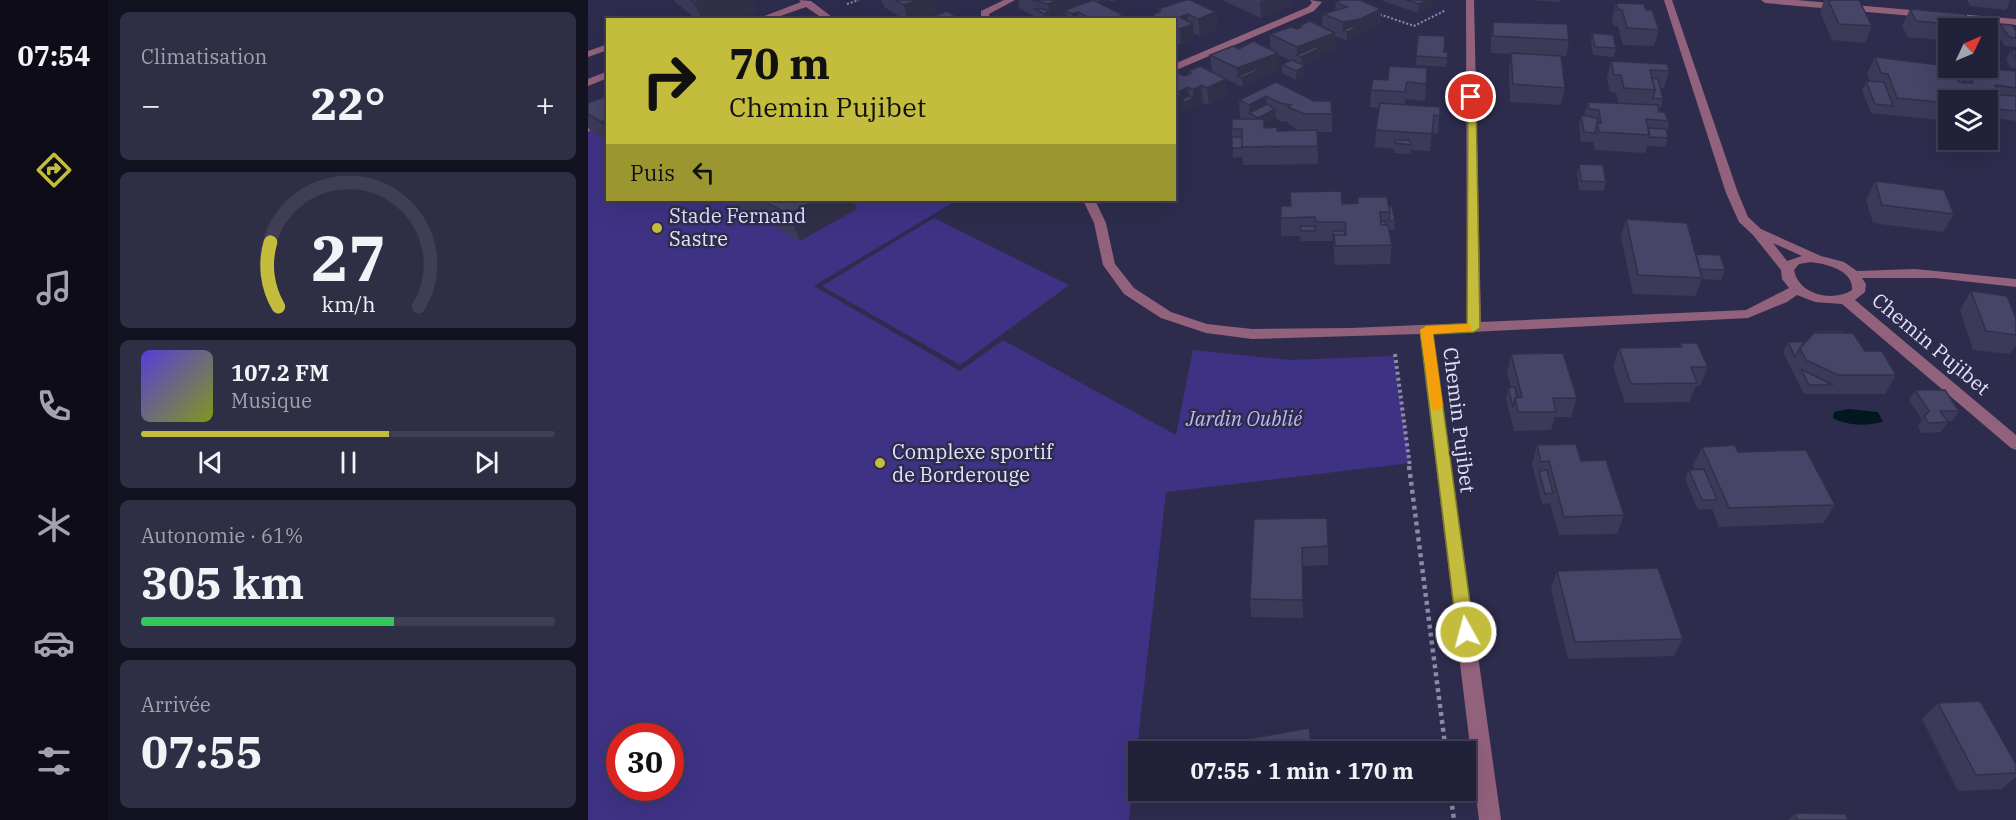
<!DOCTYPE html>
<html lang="fr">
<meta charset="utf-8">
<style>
body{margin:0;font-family:"IBM Plex Serif",serif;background:#2e2e45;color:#f1f3f6;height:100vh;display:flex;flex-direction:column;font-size:22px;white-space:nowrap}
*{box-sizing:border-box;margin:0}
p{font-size:20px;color:#a2a3af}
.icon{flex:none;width:33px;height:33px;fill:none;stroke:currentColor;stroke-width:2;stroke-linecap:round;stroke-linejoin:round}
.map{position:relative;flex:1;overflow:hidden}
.sheet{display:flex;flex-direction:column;gap:12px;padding:12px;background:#131220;width:480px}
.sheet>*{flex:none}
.hud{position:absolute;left:18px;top:18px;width:570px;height:183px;border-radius:0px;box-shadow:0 6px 24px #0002,0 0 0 2px #3f3e54;background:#c4bc3d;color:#111;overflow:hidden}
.needle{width:39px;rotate:46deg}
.buttons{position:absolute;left:1350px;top:18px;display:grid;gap:12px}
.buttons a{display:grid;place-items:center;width:60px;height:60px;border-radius:0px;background:#22213a;box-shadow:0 6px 24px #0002,0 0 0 2px #3f3e54;font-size:30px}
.speed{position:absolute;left:18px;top:723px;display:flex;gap:12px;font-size:30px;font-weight:700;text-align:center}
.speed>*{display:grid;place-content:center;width:78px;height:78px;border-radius:50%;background:#22213a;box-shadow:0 6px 24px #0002,0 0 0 2px #3f3e54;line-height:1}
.speed .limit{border:9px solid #d22;background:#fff;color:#111}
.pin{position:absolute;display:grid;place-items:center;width:51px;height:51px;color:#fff;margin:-26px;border:3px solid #fff;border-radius:50%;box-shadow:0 2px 6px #0007}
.me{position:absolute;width:66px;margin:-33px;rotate:353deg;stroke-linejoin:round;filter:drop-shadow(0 0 4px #0008)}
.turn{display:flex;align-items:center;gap:21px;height:126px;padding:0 24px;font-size:27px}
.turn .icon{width:78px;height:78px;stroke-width:2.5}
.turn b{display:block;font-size:42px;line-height:51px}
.then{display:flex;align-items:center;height:57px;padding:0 24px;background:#0003;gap:12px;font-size:22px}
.big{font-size:45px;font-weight:700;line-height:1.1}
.sheet .card{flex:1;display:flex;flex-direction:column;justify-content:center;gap:9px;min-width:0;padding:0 21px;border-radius:9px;background:#2e2e45}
.sheet .dial{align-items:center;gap:0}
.dial svg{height:156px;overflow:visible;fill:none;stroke:#3f3e54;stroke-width:7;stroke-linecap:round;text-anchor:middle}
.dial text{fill:#f1f3f6;stroke:none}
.song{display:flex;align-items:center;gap:18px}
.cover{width:72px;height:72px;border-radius:9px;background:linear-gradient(135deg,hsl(250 70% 55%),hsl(70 70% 35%))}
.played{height:6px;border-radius:3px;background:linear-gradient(90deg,#c4bc3d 60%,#3f3e54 60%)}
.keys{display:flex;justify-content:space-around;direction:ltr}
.heat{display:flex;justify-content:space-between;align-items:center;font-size:33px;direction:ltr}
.charge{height:9px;border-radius:4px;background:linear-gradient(90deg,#34c759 61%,#3f3e54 0)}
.trip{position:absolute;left:540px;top:741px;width:348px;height:60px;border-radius:0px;background:#22213a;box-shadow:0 6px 24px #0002,0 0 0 2px #3f3e54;font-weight:700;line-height:60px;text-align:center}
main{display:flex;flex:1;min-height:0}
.tab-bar{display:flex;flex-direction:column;width:108px;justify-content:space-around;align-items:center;background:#0e0d17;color:#a2a3af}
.tab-bar .icon{width:42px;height:42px}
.tab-bar .current{color:#c4bc3d}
.tab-bar b{font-size:27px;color:#f1f3f6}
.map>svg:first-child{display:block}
.green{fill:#3f3285;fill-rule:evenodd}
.water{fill:#021720}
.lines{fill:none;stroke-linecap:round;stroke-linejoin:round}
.path-far2{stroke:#8c8ba7;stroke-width:2;stroke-dasharray:2 2;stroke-linecap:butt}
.path-far1{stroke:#8c8ba7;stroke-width:4;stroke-dasharray:3 3;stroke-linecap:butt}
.path{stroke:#8c8ba7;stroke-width:4.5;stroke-dasharray:4 4;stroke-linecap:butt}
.minor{fill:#92617c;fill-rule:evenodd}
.wall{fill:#3c3a59;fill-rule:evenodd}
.shaded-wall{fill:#313048}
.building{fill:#464467;stroke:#313048;stroke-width:1.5}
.route{fill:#c4bc3d;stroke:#7f7a28;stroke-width:1.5}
.slow{fill:#f59e0b}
.poi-dot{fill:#c4bc3d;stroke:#2e2c4d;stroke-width:2}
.labels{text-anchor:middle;stroke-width:5;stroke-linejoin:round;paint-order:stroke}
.poi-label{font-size:20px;fill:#e2e2f8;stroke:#2e2c4d;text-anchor:start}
.street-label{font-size:20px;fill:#e2e2f8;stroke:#2e2c4d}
.park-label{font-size:20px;font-style:italic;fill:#bab9f0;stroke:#2e2c4d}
</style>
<main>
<nav class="tab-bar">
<b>07:54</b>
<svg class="icon current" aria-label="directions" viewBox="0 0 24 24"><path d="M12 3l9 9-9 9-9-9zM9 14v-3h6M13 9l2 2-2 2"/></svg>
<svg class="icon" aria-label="music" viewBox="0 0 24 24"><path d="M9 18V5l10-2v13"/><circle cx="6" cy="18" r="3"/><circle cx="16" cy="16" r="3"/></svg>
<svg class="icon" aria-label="phone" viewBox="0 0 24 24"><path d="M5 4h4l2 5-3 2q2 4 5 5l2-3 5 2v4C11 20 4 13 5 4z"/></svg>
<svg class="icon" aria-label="climate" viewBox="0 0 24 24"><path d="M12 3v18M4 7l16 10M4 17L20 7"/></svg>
<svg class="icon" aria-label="car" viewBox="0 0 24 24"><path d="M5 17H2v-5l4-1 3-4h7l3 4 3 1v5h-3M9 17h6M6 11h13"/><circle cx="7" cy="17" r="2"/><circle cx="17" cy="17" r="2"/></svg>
<svg class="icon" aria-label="filters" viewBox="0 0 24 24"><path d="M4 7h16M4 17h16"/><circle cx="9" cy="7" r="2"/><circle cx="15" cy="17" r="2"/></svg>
</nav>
<section class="sheet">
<div class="card"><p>Climatisation</p>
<div class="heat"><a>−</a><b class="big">22°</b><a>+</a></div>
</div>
<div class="card dial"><svg viewBox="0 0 100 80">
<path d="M14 69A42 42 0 1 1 86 69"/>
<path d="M14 69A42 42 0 0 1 10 36" stroke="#c4bc3d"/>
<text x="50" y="56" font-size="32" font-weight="700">27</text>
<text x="50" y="72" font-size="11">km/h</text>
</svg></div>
<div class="card">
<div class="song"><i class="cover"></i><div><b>107.2 FM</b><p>Musique</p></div></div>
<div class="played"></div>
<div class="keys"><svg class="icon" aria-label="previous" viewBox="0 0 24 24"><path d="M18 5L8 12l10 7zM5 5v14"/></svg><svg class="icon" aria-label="pause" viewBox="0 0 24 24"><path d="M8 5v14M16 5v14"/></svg><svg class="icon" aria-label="next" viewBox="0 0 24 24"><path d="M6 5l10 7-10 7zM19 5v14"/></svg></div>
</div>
<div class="card"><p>Autonomie · 61%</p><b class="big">305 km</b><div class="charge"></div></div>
<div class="card"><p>Arrivée</p><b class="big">07:55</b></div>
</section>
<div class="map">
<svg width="1428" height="820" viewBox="0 0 1428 820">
<rect width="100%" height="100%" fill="#2e2c4d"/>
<path class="green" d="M19,110L20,200H369L226,286L372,371L415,340L588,435L605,350L702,360L806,356L822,463L578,492L541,820H0V118ZM32,736H82V788H32Z
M346,218L481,285L372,365L234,286Z"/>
<path class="water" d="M1261,409L1290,412L1295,422C1277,426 1260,426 1245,418L1246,412Z"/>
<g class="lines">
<path class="path-far2" d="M259,4L271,0
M788,13L826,26L858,10"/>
<path class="path-far1" d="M807,354L822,467"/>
<path class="path" d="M821,466L858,752
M862,790L866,820"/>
<path class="minor" d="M211,0L223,1L248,20H237L218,7L181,20H166L213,2Z
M416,0H427L401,14L402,20H393V11Z
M722,0L734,2L726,11L586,71V64L720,7L724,3Z
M878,0H886L893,322L1158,310L1201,288L1194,279L1193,270L1165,235L1151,222L1138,193L1076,0H1084L1150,193L1160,217L1173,229L1233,256L1256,262L1269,271L1327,269L1428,279V287L1347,278H1274L1278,284L1277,292L1267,300L1428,435V450L1423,448L1254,304L1227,302L1209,295L1199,302L1160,318L845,334L913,820H891L832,334L664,339L618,333L573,318L536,294L515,265L506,223L495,200H507L518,223L527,264L546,288L583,312L619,324L664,329L763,328L879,323ZM1185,243L1214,256L1199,261ZM1223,262C1238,264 1266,270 1264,290C1244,303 1210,294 1206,270L1211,264Z
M1173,0H1208L1428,19V25L1177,3Z
M20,44V50L0,57V51Z
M20,71V78L0,86V79Z
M20,117V124L0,132V125Z"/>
</g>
<path class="wall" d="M85,0H164L169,11L139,20H109Z
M293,0H346L349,11L325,20H318L296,7Z
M430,0H491L492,5L504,0H528L524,2L521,0L512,4L535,15V20H479L478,14L465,20H453L431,8Z
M636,0H702V5L673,18L636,1Z
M795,0H845V5L830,13L795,1Z
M940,0H972V2Z
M1236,0H1271L1284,26L1277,43L1244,40L1232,12Z
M1379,0H1421L1422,1L1418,10L1382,6Z
M748,2L793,9L792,25L759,41L747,36V49L734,54V56L714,65L717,75L708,80L694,73V64L702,60L690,55L691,70L673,77V78L654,87L627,74L638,79L639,97L621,105L615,103L588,115L586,114V74L596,76L600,74V71L624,72L622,55L651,49H682V34L709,29L711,28V26L734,27L735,14L747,10Z
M1028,3L1058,10L1071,30L1066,46L1035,45L1030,26H1026L1024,19Z
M570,9L628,12L629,28L612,36L605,33L606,40L593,45L586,42V20H564V15L570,12Z
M1322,9L1386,28H1360V46H1354L1351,40L1320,37L1314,26Z
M905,22L981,40L978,56H973L977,88L973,105L922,102L921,70L923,54L903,53V39Z
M1412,24L1428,31V47L1417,46L1407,33Z
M1004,33L1028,48L1026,57L1005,55L1003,42Z
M830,35L856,52H860L858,67L828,65Z
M1423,50L1428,51V68H1423L1418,59Z
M1360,56V68H1395L1428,71V121L1404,118L1402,113H1400V100H1360V109H1359L1356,115L1350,120L1283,113L1274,90L1278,81H1282L1279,74L1287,57L1359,66L1357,63Z
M1023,61L1081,71L1076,88H1072L1075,99L1073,108H1070L1071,112H1077L1081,124L1079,133L1080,138L1077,147L1059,146L1057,153L1007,150L1005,142H993L991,124L993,115L996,116L1000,102L1031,104L1028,93L1022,92L1019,78Z
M839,68L837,101L817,99V104L852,107L850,134L844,133L842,151L823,150V154L806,153V149L787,147L788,130L792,108L782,107L783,90L800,80Z
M688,82L744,114V132H729L730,164L655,165L654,157L645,158L644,129L655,119L652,117L651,100ZM688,118L692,121L700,122V124L712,131H689L676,128V124Z
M20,95V142L3,132L0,127V103Z
M991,164L1018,182L1016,191L991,190L989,173Z
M1287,181L1366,214L1355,232L1285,223L1278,200Z
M770,197L801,206L807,220L806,230H801L804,245L802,264L747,265L745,241H713L712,236H693V206L769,203Z
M139,200H265L269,209L212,241Z
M1038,219L1137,270L1133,280L1114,279L1107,296L1045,294L1033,237Z
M1383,291L1428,318V346L1422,354L1385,350L1372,310Z
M1255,333L1277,351L1308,375L1297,394H1216L1195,352L1200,342H1217Z
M1092,343L1120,367L1112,386H1108L1101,402L1037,403L1025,366L1031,348L1091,347Z
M923,354L989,398L983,417H967L963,430L926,431L918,398L920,388H923L919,373Z
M1327,390L1371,411L1364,421H1359L1360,422L1353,432L1334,433L1330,427L1334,420L1321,400Z
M949,445L993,461L1036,515L1029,534L971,535L962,503L954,504L944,464Z
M1114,447L1150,452L1247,505L1235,523L1131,527L1124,509L1110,510L1097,479L1101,470H1107L1105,465Z
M666,519L740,546V565L714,566L715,618L663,617L662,599Z
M969,571L1095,639L1086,656L980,659L963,589Z
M1350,703L1428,764V777L1414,789L1370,791L1334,719Z
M660,790H730V793L661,803Z
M1207,813L1260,820H1201Z"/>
<path class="shaded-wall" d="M116,0H164L169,11L139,20H114L106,3Z
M329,0H346L349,11L325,20H320L316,5Z
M470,0H491L493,9L477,10L478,14L463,20L460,4Z
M511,0H521L511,4Z
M676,0H702V5L673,18L672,2Z
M839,0H845V5L830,13L831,4Z
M793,9L792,25L759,41V32L755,30L754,39L755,22Z
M461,12L463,20H457L456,14Z
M490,12L491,20H485L484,14Z
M628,12L629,28L612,36L610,19Z
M600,14V25L605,24L606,40L593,45L592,17Z
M535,15V20H523Z
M747,33V49L734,54V56L713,65V57L709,55V47Z
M690,53L691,70L673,77V78L654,87V78L650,76V85L649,68Z
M717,66V75L708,80V71Z
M638,79L639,97L621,105L619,88Z
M597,84L614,85L615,103L606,107L605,90L600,87L602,100L606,98V107L588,115L586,98Z
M678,96L679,113L687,109L688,118L676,124L677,136L670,127V118L661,113V105Z
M1360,101V106L1356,115L1350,120L1359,103Z
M20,119V133L13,122Z
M586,131L589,149L586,150Z
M228,200H265L269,209L212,241L201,214Z"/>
<path class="building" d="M103,0H116L106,3Z
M307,0H329L316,5Z
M444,0H470L460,4Z
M505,0L535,15L523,20H490L498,16L490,12L484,14L477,10Z
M598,0H602L628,12L610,19L600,14L592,17L605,24L592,29L586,26V20H573L564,15L573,11L570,9Z
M753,0H772L793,9L772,19L755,22L735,14L759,7L748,2Z
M818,0H839L831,4Z
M1240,0H1271L1284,26L1251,24Z
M1028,3L1056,4L1058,10H1064L1071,30L1039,28L1034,10L1030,9Z
M447,9H456L461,12L456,14Z
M1322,9L1377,14L1386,28H1361L1359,24L1328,21Z
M359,11L374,20H335Z
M722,21L747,33L709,47L682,34L703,27L709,29L713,27L711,26Z
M905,22L979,24L981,40L905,36Z
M1412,24L1424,25L1428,31V38L1421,37Z
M762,27H771L759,32L755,30Z
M1004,33L1025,35L1028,48L1007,47Z
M830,35L857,36L856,52H860L859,58L828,56Z
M665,41L690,53L649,68L622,55L645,46L651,49Z
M727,47H734L713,57L709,55Z
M1423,50L1428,51V59Z
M923,53L973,56L977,88L925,84Z
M1287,57L1360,66V68H1365L1371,82L1385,83L1377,68H1395L1428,71V88L1407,85L1411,96L1353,90L1355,95L1364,98L1359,103L1309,98L1300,74L1293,73Z
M704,60L717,66L708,71L694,64Z
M1023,61L1079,64L1081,71L1062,70L1067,90L1036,88L1033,75H1026Z
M612,66L638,79L619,88L614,85L605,90L600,87L590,92L594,94L586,98V74L590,73L596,76L603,73L600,71Z
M801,66L839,68L838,84L819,82L817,92L783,90L785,79L800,80Z
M669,68L672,69L654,78L650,76Z
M1369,68H1375L1372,74Z
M1368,75L1373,76L1376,82H1371Z
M1064,78L1070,79L1075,99L1065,98L1067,90Z
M1278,81L1296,82L1305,106L1287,104Z
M688,82L726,101H743L744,114H716L700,107L703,105L692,103L678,96L661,105L651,100Z
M20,95V119L13,122L0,114V103Z
M1411,95L1428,96V111L1409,109L1407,104L1411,96Z
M601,96L606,98L595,103V99Z
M1000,102L1070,105L1071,112H1077L1080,121L1058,119L1062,135L1011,132L1009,122L1013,123L1011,110L1001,109Z
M792,103L852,107V116L846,115L844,134L788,130Z
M679,104L687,109L670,118L661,113Z
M993,115L1009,118L1010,122L1007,131L1008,133L996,132Z
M644,119H676V128L689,127V131L729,130L730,146L654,147V129H644Z
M1060,128L1078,129L1080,138L1061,137Z
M644,137H654V148H644Z
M807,140H821L823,145L807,143Z
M991,164L1015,165L1018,182L993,181Z
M1287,181L1356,190L1366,214L1294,205Z
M753,191L754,204L770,203V197H799L802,212H792L793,225H800L804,245L747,246L746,235H758L757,222H728L727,217L693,218V206H703L702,192Z
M173,200H228L201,214Z
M801,206H804L807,220L801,221L802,212Z
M1038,219L1099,223L1114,278L1050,275Z
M793,221H797L798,225H793Z
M712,226H727V231H713Z
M745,231H756L757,235H746V244Z
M1108,254L1132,255L1137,270L1112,269Z
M1383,291L1419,296L1428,318V335L1398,331Z
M1230,331H1254L1255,333H1228Z
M1226,333H1265L1277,351H1294L1308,375H1250L1218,360L1212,348Z
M1200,342H1217L1212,348L1207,357Z
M1092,343H1109L1120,367H1103L1109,383L1043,384L1031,348L1094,347Z
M975,353L989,398H965L968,412H930L927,398L934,397L923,354Z
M1213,369L1245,385H1221Z
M927,387L929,397L927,398L925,407L920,388Z
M1327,390H1357L1371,411H1352L1360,422L1341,423L1336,417L1341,411Z
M988,444L993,461L1018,460L1036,515L976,517L961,461L953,462L949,445Z
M1147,445L1150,452L1218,450L1247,505L1141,508L1114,447Z
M1116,469L1129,500H1114L1101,470Z
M959,470L965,493L957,494L951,471Z
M739,518L740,546L714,548L715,600L662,599L666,519Z
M1070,568L1095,639L987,642L969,571Z
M1392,701L1428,764V773L1388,775L1350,703Z
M721,728L725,752H656L654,740Z
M1207,813L1258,814L1260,820H1209Z"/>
<path class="route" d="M880,95L888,97L892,328L886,332L845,334L886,632L883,637L878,639L872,637L869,632L832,330L838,326L879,324Z"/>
<path class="slow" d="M878,324L882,325L884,328L882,331L845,334L855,406L849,411L844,410L832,330L838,326Z"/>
<g class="poi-dot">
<circle cx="69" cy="228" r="6"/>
<circle cx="292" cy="463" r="6"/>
</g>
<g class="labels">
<g class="poi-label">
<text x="81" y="223">Stade Fernand<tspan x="81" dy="23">Sastre</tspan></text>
<text x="304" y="459">Complexe sportif<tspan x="304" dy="23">de Borderouge</tspan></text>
</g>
<g class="street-label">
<text transform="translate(1343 344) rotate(40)" y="7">Chemin Pujibet</text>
<text transform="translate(871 420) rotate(83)" y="7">Chemin Pujibet</text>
</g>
<g class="park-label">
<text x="656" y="426">Jardin Oublié</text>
</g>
</g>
</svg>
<div class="buttons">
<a><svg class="needle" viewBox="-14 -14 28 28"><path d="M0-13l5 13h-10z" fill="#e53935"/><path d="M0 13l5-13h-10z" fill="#a2a3af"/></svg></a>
<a><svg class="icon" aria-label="layers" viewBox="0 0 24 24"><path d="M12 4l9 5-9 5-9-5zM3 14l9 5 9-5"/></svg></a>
</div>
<div class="speed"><div class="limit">30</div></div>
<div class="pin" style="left:883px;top:97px;background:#d93025"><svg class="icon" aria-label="arrive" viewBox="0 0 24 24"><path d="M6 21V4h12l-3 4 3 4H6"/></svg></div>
<svg class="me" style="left:878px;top:632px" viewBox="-20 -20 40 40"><circle r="17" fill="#c4bc3d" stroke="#fff" stroke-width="3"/><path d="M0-11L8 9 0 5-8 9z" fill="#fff"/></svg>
<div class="trip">07:55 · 1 min · 170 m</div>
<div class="hud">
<div class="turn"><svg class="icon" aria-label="right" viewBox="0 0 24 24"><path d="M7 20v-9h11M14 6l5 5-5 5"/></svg><div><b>70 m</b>Chemin Pujibet</div></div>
<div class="then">Puis<svg class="icon" aria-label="left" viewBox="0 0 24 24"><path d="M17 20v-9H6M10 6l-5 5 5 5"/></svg></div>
</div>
</div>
</main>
